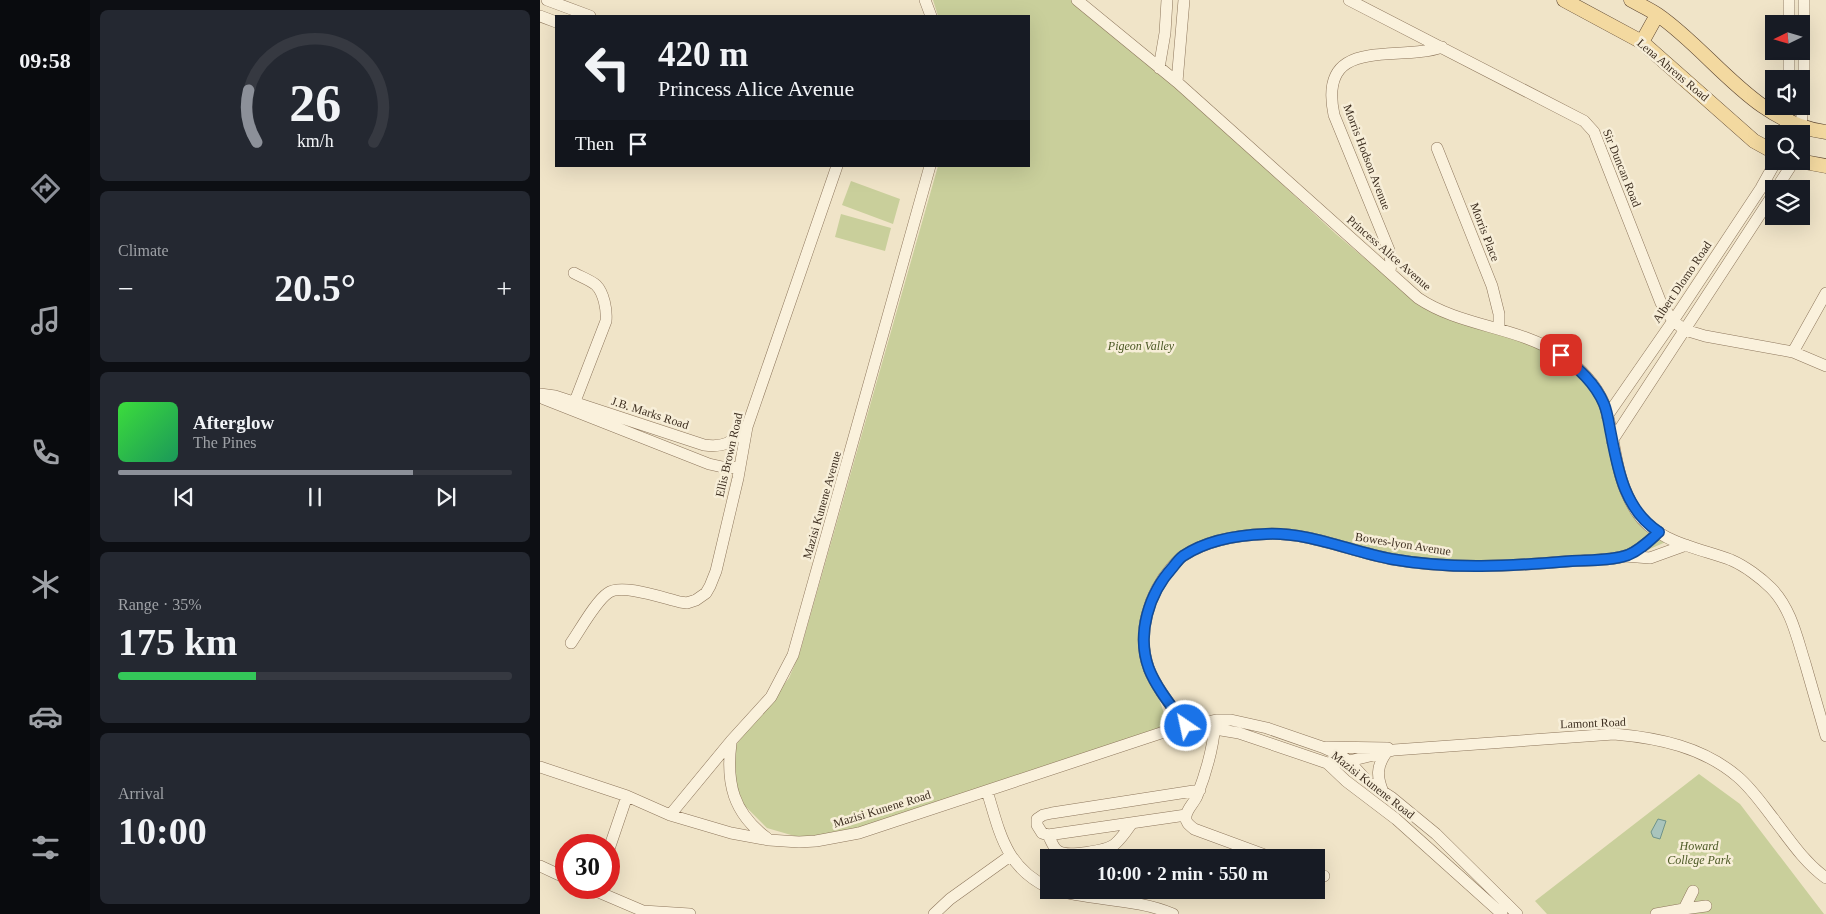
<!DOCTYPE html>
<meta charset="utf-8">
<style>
body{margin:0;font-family:"Times New Roman",serif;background:#242831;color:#f1f3f6;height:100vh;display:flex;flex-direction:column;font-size:19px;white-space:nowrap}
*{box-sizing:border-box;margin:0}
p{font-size:16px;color:#9ea1a6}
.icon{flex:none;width:28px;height:28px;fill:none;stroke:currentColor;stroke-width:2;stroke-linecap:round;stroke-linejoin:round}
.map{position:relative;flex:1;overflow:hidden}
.panel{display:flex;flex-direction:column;gap:10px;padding:10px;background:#0d0f14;width:450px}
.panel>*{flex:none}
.top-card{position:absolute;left:15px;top:15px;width:475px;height:152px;border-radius:0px;box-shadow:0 5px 20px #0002;background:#171b24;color:#f1f3f6;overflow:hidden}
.needle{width:32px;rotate:265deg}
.tools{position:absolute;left:1225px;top:15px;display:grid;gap:10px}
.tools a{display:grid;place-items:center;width:45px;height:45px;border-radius:0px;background:#171b24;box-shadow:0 5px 20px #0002;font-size:25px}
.speed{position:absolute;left:15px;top:834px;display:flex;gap:10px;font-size:25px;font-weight:700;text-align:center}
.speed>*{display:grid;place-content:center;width:65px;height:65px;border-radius:50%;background:#171b24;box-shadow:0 5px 20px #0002;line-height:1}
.speed .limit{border:8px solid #d22;background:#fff;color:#111}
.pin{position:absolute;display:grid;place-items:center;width:42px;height:42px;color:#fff;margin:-21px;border-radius:10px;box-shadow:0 2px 8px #0006}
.me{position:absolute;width:55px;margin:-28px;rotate:326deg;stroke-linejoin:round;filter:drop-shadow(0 0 4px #0008)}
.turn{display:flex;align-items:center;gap:18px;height:105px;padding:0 20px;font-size:22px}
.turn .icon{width:65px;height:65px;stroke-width:2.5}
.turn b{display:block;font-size:35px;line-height:42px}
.then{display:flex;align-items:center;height:48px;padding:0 20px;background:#0003;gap:10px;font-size:19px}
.big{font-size:38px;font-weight:600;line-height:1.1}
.panel .widget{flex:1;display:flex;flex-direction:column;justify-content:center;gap:8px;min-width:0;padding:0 18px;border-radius:8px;background:#242831}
.panel .dial{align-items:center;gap:0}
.dial svg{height:130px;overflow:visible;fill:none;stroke:#363941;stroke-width:7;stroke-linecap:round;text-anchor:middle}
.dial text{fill:#f1f3f6;stroke:none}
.song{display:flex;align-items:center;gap:15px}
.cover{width:60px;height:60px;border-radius:8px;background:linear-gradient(135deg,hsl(120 70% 55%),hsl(150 70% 35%))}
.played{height:5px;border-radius:2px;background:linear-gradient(90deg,#8c9099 75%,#363941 75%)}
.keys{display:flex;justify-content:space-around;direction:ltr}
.heat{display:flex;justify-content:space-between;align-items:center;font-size:28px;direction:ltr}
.charge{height:8px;border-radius:4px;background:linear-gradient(90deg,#34c759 35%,#363941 0)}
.trip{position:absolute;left:500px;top:849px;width:285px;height:50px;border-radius:0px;background:#171b24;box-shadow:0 5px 20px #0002;font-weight:600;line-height:50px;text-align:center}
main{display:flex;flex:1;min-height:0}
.menu{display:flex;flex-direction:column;width:90px;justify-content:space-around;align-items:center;background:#090b0e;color:#9ea1a6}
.menu .icon{width:35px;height:35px}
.menu .active{color:#8c9099}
.menu b{font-size:22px;color:#f1f3f6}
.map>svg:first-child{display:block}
.green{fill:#c9cf9b}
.water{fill:#a9c4bc;stroke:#6f938a}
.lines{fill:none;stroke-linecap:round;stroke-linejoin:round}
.minor-casing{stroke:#8d765c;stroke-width:12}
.major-casing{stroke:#5b4430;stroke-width:15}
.minor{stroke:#faf1dc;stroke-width:11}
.major{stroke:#f3d9a0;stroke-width:14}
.route-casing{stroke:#114b97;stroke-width:12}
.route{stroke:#1a73e8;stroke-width:9}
.labels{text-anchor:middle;stroke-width:5;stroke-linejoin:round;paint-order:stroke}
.street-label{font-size:12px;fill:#3d2e20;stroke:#f7eed8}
.park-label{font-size:12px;font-style:italic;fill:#4d5a26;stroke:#f7eed8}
</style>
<main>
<nav class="menu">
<b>09:58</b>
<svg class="icon active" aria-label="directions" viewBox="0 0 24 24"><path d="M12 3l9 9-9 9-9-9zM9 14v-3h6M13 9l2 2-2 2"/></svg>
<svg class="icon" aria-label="music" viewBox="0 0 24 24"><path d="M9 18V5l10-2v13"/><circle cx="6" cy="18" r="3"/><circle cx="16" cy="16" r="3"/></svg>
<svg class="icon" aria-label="phone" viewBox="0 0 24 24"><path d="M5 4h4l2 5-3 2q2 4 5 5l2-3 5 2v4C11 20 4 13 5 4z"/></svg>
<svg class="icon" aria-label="climate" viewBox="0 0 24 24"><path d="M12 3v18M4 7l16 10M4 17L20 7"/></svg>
<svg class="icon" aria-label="car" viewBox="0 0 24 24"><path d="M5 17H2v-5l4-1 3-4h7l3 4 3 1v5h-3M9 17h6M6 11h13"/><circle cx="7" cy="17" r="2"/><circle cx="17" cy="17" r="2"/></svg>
<svg class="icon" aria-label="filters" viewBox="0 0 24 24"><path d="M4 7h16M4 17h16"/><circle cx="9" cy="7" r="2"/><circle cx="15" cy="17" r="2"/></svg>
</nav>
<section class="panel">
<div class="widget dial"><svg viewBox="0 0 100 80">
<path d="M14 69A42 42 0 1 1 86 69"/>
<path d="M14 69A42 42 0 0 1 9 37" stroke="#8c9099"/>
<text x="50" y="56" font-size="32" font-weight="700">26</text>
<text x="50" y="72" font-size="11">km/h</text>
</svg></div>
<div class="widget"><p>Climate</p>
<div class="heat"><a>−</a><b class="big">20.5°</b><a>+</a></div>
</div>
<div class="widget">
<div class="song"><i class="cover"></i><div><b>Afterglow</b><p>The Pines</p></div></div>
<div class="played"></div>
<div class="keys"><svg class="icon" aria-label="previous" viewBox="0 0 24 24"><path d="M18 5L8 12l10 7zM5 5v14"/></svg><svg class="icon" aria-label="pause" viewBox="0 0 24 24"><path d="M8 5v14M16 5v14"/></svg><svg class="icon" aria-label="next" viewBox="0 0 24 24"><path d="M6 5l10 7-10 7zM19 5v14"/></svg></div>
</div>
<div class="widget"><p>Range · 35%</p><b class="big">175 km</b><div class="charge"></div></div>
<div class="widget"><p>Arrival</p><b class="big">10:00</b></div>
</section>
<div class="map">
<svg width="1286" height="914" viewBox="0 0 1286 914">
<rect width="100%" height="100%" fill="#f0e4c8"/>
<path class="green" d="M393,0H532L636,86L796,234L868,295L963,333L1019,358L1049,387L1067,417L1084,490L1128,541L1087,559L936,569L806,547L717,536L658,550L623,580L608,622L607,652L613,680L630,732L282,844L227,828L199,800L190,773L196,745L249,678L260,652L398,166H489V16H398Z
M311,181L360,199L353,224L302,205Z
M301,214L351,228L345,251L295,237Z
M1159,774L1200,804L1284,914H1007L995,901Z"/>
<path class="water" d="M1118,819L1126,821L1120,839L1113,837L1111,832Z"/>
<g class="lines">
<defs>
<path id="minor" d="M7,0L50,16
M385,0L391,16
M537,0L637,82L878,298C921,327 977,326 1021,355C1040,367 1057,385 1065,406C1077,443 1073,474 1096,511C1115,542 1159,548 1191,560C1205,566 1221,578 1231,588C1251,608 1257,638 1265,663C1272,687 1279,712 1286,736
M809,0L1044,121L1054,132L1061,150L1121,303L1133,321L1145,330L1165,336L1253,352L1286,366
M0,16L16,22
M1249,24V0
M1249,51V79
M619,68L625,33L627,0
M637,82L644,0
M1244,134L1249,106
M1260,134L1264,97V0
M897,148L952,286L959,314V329
M1236,189L1254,161
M850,272L851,262L849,250L794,115C777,34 857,63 902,47
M1253,352L1286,293
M0,394L15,396L164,445C187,448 192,441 207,427
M4,399L169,464L187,468L200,467
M32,409L66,321C67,310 64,293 56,285C50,280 41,277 34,273
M1067,416L1133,321L1221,188L1236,161
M1072,441L1234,193
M1085,556L1110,558L1146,545
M31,643C40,630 56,601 68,593C81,583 123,598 140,602L147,603L156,600L166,593L170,586L176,571L198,478L207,427L297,166
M662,724L675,729L699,733L787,763L806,781L856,819L962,914
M675,724C673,749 666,773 657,796C654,803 647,809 646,816C645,822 649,825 654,829L733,858
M646,726C633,708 617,689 609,669C596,634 609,593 632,567C636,563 639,559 643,556C667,540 698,535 726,534C769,532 809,551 851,559C912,570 971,566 1032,561C1050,560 1071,561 1088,555C1100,550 1109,541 1119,532
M191,743C186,783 193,813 227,838
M786,747L848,748
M787,763L809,761L854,750L1074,734C1119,738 1163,747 1198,777C1212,789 1222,804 1233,818C1249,839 1264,862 1286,878
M0,767L87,796L130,815L191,833L229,840L259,842L276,841L319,833L624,732L676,720H691L727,728L782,747L800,755L809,761L828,782L851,797L896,834L977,914
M447,791C460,833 465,867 509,888
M843,792C837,777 836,767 846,753
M130,815L191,741L231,697L253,655L390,166
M646,815L508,835L502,833L497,825V819L503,815L512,813L660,790
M508,835C511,840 513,848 518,851C527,857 567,851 575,844C582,838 587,830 592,823
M69,849L87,796
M0,866L26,878
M776,873L784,876
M49,888L103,911L150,914
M515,890C554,901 595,898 633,914
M1144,909L1166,906
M394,914L410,899L470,856
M1116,914L1144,909L1153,891"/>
<path id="major" d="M1024,0L1102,42L1214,141L1234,152
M1091,0C1100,5 1109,9 1118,15C1173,53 1214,123 1286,132
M1102,42L1117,15
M1259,161L1286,166"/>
</defs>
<use href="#minor" class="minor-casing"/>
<use href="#major" class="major-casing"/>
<use href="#minor" class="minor"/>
<use href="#major" class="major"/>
</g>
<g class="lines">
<defs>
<path id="route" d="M646,726C633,708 617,689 609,669C596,634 609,593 633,567C636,563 639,559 643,556C667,540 698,535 726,534C769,532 809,551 851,559C913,570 970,566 1032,561C1050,560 1071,561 1088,555C1100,550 1109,541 1119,532C1085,510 1078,471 1071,434C1069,425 1068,414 1064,404C1055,383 1039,369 1021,355"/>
</defs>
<use href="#route" class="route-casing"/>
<use href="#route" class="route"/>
</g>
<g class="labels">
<g class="street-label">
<text transform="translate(1133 70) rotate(40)" y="4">Lena Ahrens Road</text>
<text transform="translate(827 157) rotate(69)" y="4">Morris Hodson Avenue</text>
<text transform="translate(1082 168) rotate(68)" y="4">Sir Duncan Road</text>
<text transform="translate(945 232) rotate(69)" y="4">Morris Place</text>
<text transform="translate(849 253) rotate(41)" y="4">Princess Alice Avenue</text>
<text transform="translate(1142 282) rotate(-56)" y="4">Albert Dlomo Road</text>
<text transform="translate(110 413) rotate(18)" y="4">J.B. Marks Road</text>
<text transform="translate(189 455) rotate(-77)" y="4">Ellis Brown Road</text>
<text transform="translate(282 505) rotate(-74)" y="4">Mazisi Kunene Avenue</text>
<text transform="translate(863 544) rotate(9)" y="4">Bowes-lyon Avenue</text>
<text transform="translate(1053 723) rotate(-2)" y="4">Lamont Road</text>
<text transform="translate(833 785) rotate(38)" y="4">Mazisi Kunene Road</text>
<text transform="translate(342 809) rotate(-17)" y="4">Mazisi Kunene Road</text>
</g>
<g class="park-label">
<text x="601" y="350">Pigeon Valley</text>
<text x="1159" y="850">Howard<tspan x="1159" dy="14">College Park</tspan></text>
</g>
</g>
</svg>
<div class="tools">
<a><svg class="needle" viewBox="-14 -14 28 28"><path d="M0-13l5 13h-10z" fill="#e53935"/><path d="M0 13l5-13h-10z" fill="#9ea1a6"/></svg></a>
<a><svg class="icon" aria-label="sound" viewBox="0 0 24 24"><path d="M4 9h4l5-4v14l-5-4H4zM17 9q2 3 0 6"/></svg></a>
<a><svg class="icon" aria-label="search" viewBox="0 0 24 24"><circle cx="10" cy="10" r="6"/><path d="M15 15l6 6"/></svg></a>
<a><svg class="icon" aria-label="layers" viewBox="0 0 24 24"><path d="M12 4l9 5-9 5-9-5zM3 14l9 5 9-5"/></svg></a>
</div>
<div class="speed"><div class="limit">30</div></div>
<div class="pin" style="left:1021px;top:355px;background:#d93025"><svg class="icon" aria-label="arrive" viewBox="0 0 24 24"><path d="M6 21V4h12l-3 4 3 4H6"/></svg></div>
<svg class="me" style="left:646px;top:726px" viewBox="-20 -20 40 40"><circle r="17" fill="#1a73e8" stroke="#fff" stroke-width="3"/><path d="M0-11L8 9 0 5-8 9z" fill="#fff"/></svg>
<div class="trip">10:00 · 2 min · 550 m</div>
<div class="top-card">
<div class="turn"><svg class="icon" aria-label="left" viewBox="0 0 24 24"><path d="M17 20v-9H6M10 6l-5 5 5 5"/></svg><div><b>420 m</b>Princess Alice Avenue</div></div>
<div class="then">Then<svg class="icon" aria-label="arrive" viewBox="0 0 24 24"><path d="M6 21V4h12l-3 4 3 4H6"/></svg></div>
</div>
</div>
</main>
